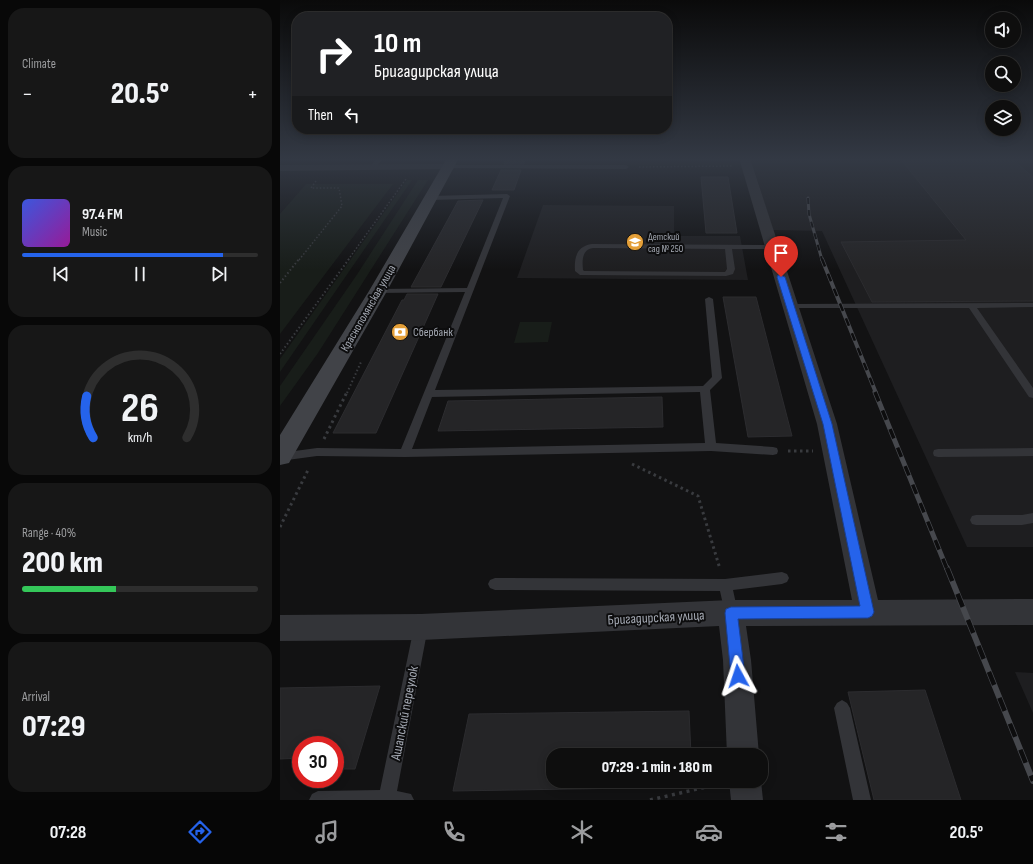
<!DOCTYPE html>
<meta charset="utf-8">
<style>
body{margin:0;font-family:"Sofia Sans Condensed",sans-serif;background:#171717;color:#f1f3f6;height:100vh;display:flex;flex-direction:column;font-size:15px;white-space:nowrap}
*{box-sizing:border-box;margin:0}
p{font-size:13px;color:#9b9c9e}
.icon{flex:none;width:22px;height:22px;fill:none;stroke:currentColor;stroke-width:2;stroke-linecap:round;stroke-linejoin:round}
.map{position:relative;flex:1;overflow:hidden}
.panel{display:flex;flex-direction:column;gap:8px;padding:8px;background:#080808;width:280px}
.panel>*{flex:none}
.hud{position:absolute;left:12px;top:12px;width:380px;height:122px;border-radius:16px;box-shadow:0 2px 10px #0003,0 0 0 1px #2e2e2e;background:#202124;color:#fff;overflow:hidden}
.tools{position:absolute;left:705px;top:12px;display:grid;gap:8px}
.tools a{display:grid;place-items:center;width:36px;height:36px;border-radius:50%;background:#0e0e0e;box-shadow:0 2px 10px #0003,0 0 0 1px #2e2e2e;font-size:20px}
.speed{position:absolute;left:12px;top:736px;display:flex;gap:8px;font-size:20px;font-weight:700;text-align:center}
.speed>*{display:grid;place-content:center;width:52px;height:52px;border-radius:50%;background:#0e0e0e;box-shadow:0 2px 10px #0003,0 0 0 1px #2e2e2e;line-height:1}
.speed .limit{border:6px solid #d22;background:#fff;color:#111}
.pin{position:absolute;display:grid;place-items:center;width:34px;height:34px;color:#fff;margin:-41px -17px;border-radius:50% 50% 50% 0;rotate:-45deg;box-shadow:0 0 4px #0007}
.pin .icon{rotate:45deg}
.me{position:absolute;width:44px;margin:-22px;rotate:355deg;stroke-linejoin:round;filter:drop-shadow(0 0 3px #0008)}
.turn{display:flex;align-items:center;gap:14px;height:84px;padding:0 16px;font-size:18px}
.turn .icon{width:52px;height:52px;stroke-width:2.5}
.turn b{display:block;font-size:28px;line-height:34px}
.then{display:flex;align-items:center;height:38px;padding:0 16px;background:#0003;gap:8px;font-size:15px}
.big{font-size:30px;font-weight:800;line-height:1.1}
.panel .widget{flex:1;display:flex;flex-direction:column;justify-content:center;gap:6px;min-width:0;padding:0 14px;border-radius:16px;background:#171717}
.panel .dial{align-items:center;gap:0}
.dial svg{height:104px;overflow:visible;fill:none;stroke:#2e2e2e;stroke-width:7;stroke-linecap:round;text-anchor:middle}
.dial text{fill:#f1f3f6;stroke:none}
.song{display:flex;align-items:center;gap:12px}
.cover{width:48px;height:48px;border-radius:6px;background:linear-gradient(135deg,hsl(230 70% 55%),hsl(300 70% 35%))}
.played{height:4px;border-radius:2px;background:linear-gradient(90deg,#2563eb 85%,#2e2e2e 85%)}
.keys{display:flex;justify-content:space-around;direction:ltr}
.heat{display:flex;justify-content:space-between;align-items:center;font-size:22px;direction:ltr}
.charge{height:6px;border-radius:3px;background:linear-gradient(90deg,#34c759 40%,#2e2e2e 0)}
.trip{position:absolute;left:266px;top:748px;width:222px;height:40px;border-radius:16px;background:#0e0e0e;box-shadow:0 2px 10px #0003,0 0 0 1px #2e2e2e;font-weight:800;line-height:40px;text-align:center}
.dock{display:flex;height:64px;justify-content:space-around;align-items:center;background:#060606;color:#9b9c9e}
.dock .icon{width:28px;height:28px}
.dock .active{color:#2563eb}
.dock b{font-size:18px;color:#f1f3f6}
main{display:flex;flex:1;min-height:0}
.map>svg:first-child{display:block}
.built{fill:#1e1e20}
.green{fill:#181d19}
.building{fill:#252527;stroke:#2c2c2f}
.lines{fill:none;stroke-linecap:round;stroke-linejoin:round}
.path-far3{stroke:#393b3f;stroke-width:1.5;stroke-dasharray:1.5 2;stroke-linecap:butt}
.path-far2{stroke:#393b3f;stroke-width:2;stroke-dasharray:1.5 2.5;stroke-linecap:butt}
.path-far1{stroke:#393b3f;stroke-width:3;stroke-dasharray:2.5 3.5;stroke-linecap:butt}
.path{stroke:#393b3f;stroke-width:3.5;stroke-dasharray:3 4.5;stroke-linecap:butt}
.lane{fill:#333438;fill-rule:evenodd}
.street{fill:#333438;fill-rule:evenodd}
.secondary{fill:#414348;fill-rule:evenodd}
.rail-far3-casing{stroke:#46484d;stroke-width:3}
.rail-far2-casing{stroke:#46484d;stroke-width:4}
.rail-far1-casing{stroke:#46484d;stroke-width:5}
.rail-casing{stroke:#46484d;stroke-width:6}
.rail-far3{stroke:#0d0d0e;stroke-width:2;stroke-dasharray:6;stroke-linecap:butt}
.rail-far2{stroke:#0d0d0e;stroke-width:2.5;stroke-dasharray:8;stroke-linecap:butt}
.rail-far1{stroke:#0d0d0e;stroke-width:3.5;stroke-dasharray:10;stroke-linecap:butt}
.rail{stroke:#0d0d0e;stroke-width:4.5;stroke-dasharray:14;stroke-linecap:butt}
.route{fill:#2563eb;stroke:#184099}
.labels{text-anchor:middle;stroke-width:4;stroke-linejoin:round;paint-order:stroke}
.far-poi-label{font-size:10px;fill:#a4a9b3;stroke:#0d0d0e;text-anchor:start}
.street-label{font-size:12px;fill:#a4a9b3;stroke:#0d0d0e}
.poi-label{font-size:12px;fill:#a4a9b3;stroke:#0d0d0e;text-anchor:start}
.near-street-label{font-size:14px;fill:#a4a9b3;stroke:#0d0d0e}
</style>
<main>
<section class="panel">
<div class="widget"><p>Climate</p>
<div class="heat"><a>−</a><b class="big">20.5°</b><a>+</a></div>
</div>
<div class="widget">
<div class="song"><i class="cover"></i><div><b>97.4 FM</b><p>Music</p></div></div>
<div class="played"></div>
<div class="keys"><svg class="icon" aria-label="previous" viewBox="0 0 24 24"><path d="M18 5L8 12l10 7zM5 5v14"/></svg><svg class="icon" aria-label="pause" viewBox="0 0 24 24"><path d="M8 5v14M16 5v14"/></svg><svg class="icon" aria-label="next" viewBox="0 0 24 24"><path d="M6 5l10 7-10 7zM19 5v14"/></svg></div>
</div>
<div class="widget dial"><svg viewBox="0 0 100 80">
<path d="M14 69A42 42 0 1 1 86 69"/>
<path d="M14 69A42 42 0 0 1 9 37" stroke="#2563eb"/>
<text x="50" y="56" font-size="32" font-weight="700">26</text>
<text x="50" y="72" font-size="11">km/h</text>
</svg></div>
<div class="widget"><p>Range · 40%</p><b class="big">200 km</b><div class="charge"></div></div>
<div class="widget"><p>Arrival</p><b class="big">07:29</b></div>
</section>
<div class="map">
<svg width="753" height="800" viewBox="0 0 753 800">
<rect width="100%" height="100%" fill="#121213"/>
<path class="built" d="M470,158H753V547H687L542,231L493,230Z
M263,205L394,206V236H460L468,280L237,278Z
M735,672L753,673V713Z"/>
<path class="green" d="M127,180H132L0,372V359Z
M138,180H148L38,353L0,406V386L76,276Z
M26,184H113L0,334V214Z
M240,322H272L268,342L234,343Z"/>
<path class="building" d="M226,158H246L244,164H224Z
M733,160L753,177V301L592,302L561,242L686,240L622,161Z
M221,170H241L234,190H212Z
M421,177H448L457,233H426Z
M203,200L161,287H131L178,201Z
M127,294H158L96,433H53L122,300H124Z
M443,297H476L512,436L468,437Z
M382,397L383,427L158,431L168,401Z
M100,686L75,769H55V745H21V758L0,759V688Z
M645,690L681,800H594L568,692Z
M409,711L411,755H273V781H412L413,787L173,791L189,714Z"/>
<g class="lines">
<path class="path-far3" d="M359,167L452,166
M19,260L62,206L59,188H31L36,181
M68,260L126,179"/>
<path class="path-far2" d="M0,283L19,259
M0,354L69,259
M67,393L81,362"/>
<path class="path-far1" d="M44,439L67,392
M508,451H533
M352,464L418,496L440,569
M0,527L29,468"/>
<path class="path" d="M370,800L439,784"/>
<path class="lane" d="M97,158H103L95,168H91L90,167Z
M167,165H346L349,167L346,169L165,168V166Z
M227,194L230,196L155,390L423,386L432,377L425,299L429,297L433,299L442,378L430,390L436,443L493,447L497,448L498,451L497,454L493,455L431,451L125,457L37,456L0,461V453L37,448L121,449L185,292L98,293L94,291L98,289L187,288L223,198L150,200L147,198L150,196ZM420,392L425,443L132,449L152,397Z
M312,244L492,245L496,247L492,249H452L455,269L453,274L446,276L300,275L295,271C294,257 297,246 312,244ZM314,248L445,249L447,269L445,272L304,271L303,270C302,260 302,249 314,248Z
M753,303V307L697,308L753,388V398L749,397L689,308H510L506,306L510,304Z
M753,448V456L658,457L654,456L653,453L654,450L658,449Z
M753,513V523L742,525H696L692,524L690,520L692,516L696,515H742Z
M502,572L507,574L509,578L507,582L502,584L453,590L458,613L456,618L451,620L446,618L440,591L215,590L210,588L208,584L210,580L215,578L445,579Z
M141,620L146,622L148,627L117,791L131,794L134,800H29L32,794L38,791L100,790L134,627L136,622Z
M562,700L567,703L570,708L591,800H573L554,708L557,703Z"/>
<path class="street" d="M459,158H470L557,424L598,600L753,599V625L466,626L471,660L479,755H447L443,660L439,626L141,640L0,641V615L141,614L451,600H572L537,424Z
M167,164L173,167L171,169L0,171V165Z
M449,781H481L483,800H451Z"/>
<path class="secondary" d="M167,158H179L107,291L9,463L0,465V435L89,291Z"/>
<defs>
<path id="rail-far3" d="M528,198L529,214L542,260"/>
<path id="rail-far2" d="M542,259L596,393"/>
<path id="rail-far1" d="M595,392L667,569"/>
<path id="rail" d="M667,568L753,781"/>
</defs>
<use href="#rail-far3" class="rail-far3-casing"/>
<use href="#rail-far2" class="rail-far2-casing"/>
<use href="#rail-far1" class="rail-far1-casing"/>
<use href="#rail" class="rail-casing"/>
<use href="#rail-far3" class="rail-far3"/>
<use href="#rail-far2" class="rail-far2"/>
<use href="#rail-far1" class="rail-far1"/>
<use href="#rail" class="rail"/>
</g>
<linearGradient id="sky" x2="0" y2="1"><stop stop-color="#0a0a0a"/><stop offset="0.59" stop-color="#333944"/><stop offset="1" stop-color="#333944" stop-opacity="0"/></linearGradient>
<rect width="753" height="270" fill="url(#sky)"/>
<path class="route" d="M498,275H501L505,277L552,424L594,612L592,616L588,618L458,619L465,676L463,681L458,683L453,681L451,676L445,613L446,609L451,607L580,606L543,424L497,277Z"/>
<defs>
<symbol id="school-disc" viewBox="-11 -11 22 22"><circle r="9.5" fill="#e49f38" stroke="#0d0d0e"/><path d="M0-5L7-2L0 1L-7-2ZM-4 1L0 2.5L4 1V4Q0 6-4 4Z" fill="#fff"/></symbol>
<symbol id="bank-disc" viewBox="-11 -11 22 22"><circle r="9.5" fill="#e49f38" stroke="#0d0d0e"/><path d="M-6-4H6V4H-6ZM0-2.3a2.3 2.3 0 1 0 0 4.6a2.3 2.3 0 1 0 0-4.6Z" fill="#fff"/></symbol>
</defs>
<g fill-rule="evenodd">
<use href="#school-disc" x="345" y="232" width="20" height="20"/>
<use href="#bank-disc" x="110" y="322" width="20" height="20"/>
</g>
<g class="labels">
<g class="far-poi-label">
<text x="368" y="240">Детский<tspan x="368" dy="12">сад № 250</tspan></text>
</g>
<g class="street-label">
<text transform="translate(88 308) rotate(-60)" y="4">Краснополянская улица</text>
</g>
<g class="poi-label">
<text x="133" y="336">Сбербанк</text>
</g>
<g class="near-street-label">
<text transform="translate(376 617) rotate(-3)" y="5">Бригадирская улица</text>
<text transform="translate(124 713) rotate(-79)" y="5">Ашапский переулок</text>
</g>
</g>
</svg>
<div class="tools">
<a><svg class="icon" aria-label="sound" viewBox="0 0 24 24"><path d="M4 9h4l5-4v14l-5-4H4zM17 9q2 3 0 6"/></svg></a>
<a><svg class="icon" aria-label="search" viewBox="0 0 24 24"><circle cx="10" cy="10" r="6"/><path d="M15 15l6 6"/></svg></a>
<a><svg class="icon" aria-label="layers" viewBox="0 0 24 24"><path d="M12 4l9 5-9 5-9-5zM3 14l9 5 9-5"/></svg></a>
</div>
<div class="speed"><div class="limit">30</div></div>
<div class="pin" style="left:501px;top:277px;background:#d93025"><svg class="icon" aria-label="arrive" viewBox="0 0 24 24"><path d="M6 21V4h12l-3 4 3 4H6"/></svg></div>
<svg class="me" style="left:458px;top:676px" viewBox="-20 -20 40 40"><path d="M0-17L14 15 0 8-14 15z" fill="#2563eb" stroke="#fff" stroke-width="4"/></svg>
<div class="trip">07:29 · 1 min · 180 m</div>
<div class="hud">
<div class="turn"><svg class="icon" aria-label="right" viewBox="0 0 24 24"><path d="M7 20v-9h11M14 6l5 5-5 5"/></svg><div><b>10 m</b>Бригадирская улица</div></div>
<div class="then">Then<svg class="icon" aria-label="left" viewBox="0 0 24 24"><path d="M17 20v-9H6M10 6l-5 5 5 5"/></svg></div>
</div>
</div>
</main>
<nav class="dock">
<b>07:28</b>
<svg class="icon active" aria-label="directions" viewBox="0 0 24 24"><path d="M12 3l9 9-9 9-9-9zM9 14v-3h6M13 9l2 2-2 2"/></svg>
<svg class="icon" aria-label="music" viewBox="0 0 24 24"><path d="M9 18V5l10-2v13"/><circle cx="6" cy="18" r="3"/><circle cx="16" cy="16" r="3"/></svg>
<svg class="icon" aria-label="phone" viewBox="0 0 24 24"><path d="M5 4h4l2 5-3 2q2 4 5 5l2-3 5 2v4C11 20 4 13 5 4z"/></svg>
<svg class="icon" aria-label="climate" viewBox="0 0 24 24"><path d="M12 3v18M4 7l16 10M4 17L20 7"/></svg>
<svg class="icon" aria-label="car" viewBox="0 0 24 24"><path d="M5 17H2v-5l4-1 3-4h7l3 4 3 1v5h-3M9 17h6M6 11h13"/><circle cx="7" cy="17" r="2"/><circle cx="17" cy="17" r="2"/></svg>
<svg class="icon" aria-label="filters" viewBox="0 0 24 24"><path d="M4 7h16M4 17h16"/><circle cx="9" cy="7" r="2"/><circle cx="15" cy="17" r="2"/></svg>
<b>20.5°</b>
</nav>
